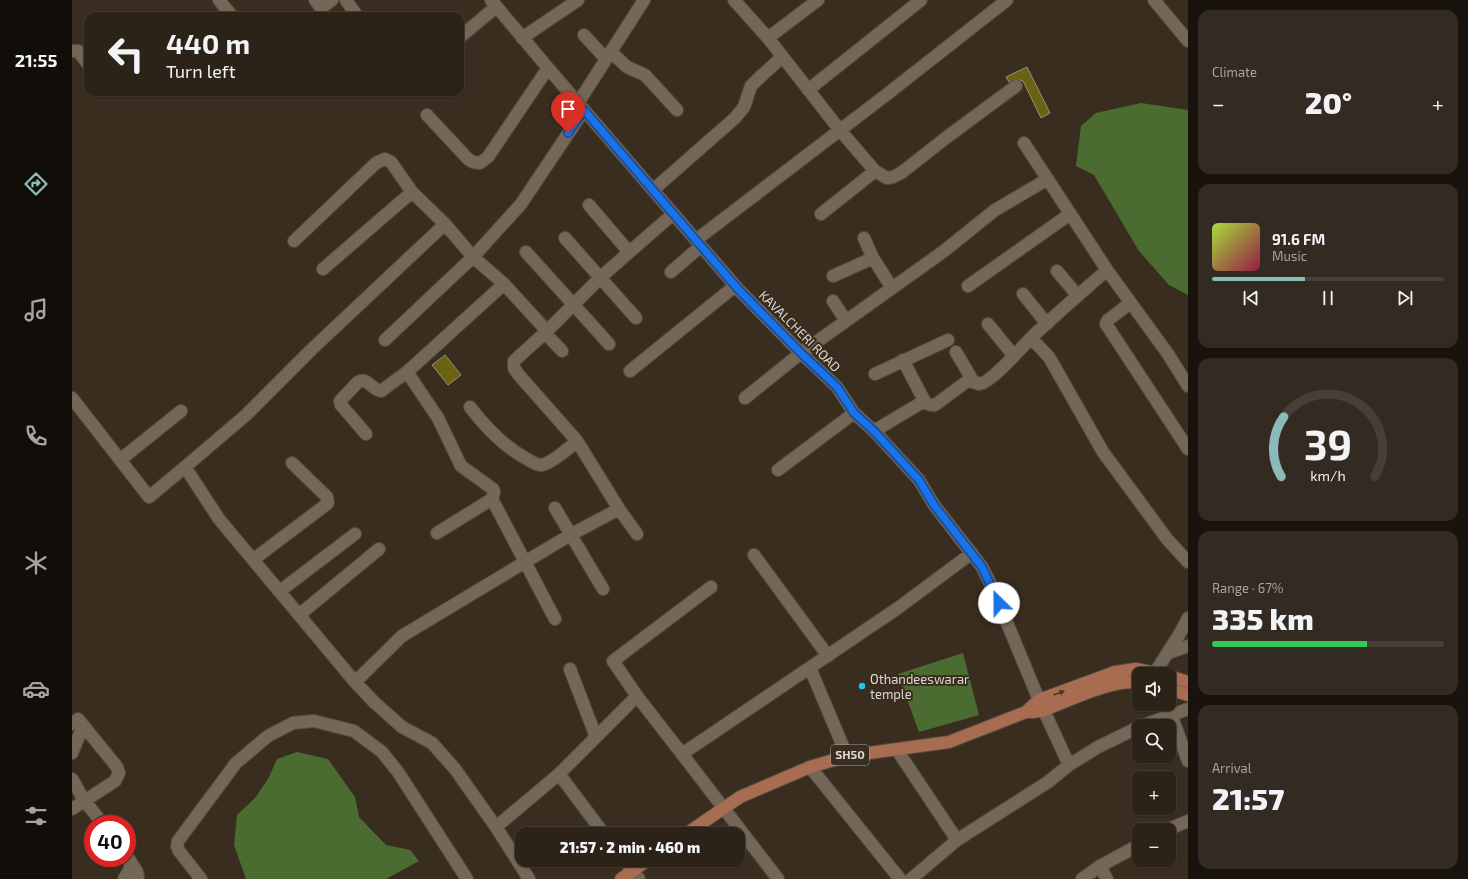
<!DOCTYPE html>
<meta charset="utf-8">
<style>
body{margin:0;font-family:"Exo 2",sans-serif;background:#332a21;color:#f1f3f6;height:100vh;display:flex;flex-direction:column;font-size:15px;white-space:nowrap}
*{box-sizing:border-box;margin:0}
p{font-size:13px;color:#a6a4a2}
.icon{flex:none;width:22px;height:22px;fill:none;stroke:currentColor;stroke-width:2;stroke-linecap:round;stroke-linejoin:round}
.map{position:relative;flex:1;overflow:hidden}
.details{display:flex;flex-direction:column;gap:10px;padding:10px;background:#18130d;width:280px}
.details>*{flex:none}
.banner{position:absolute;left:12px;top:12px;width:380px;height:84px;border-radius:12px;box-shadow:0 1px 3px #0004,0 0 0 1px #473f37;background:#2b2218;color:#f1f3f6;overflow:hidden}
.tools{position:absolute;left:1060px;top:667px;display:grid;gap:8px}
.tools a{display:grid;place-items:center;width:44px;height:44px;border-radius:8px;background:#2b2218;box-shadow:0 1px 3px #0004,0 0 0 1px #473f37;font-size:20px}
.speed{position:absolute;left:12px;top:815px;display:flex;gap:8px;font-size:20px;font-weight:700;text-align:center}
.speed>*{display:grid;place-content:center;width:52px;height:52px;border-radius:50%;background:#2b2218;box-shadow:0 1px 3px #0004,0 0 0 1px #473f37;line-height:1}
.speed .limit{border:6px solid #d22;background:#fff;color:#111}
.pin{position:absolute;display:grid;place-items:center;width:34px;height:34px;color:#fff;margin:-41px -17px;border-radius:50% 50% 50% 0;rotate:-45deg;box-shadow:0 0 4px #0007}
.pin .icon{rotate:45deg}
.me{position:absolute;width:44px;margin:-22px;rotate:337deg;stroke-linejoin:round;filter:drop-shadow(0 0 3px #0008)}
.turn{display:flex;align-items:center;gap:14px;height:84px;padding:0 16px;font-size:18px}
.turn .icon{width:52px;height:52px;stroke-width:2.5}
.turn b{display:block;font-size:28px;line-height:34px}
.big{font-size:30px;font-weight:800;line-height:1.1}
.details .card{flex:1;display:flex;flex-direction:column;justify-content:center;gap:6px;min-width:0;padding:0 14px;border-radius:12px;background:#332a21}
.details .dial{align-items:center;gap:0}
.dial svg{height:104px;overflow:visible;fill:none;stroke:#473f37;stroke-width:7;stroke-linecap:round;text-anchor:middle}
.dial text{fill:#f1f3f6;stroke:none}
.song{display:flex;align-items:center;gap:12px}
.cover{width:48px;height:48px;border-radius:6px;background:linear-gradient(135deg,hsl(80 70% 55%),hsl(340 70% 35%))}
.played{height:4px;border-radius:2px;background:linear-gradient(90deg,#8bbbb9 40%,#473f37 40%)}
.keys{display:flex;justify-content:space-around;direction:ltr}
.heat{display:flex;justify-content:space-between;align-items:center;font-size:22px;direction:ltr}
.charge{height:6px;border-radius:3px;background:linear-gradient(90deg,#34c759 67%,#473f37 0)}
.trip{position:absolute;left:443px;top:827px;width:230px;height:40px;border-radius:12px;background:#2b2218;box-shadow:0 1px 3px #0004,0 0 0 1px #473f37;font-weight:800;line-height:40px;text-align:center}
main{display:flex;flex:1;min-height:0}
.menu{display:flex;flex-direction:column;width:72px;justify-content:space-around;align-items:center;background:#110e0a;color:#a6a4a2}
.menu .icon{width:28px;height:28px}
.menu .selected{color:#8bbbb9}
.menu b{font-size:18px;color:#f1f3f6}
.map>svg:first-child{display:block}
.water{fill:#4b6c30}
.building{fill:#6c6213;stroke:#94927f}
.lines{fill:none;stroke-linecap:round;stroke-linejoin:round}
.minor-casing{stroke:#554c40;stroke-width:14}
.major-casing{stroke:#554c40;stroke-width:14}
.minor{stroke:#736758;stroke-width:12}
.major{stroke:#a86c51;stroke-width:12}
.oneway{fill:#4a3627}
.route-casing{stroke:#114b97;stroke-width:10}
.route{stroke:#1a73e8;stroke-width:7}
.poi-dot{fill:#17cafb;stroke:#392d20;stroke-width:1.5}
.labels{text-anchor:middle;stroke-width:4;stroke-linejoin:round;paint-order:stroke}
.shield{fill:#392d20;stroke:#ada59a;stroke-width:1}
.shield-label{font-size:12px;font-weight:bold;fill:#dfd8cf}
.street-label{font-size:13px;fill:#dfd8cf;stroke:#392d20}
.poi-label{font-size:13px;fill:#dfd8cf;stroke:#392d20;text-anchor:start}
</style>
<main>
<nav class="menu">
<b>21:55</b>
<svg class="icon selected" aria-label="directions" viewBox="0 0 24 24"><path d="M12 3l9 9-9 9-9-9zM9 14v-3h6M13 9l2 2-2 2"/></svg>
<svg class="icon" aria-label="music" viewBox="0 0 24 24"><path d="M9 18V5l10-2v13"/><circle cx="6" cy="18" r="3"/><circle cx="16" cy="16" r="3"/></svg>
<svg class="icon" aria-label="phone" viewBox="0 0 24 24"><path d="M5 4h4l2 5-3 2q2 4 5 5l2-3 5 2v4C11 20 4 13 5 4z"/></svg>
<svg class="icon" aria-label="climate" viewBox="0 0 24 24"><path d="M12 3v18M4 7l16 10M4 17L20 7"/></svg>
<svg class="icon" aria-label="car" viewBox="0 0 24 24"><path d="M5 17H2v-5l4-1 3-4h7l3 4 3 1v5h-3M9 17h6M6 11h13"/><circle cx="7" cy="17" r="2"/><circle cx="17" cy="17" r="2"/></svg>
<svg class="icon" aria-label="filters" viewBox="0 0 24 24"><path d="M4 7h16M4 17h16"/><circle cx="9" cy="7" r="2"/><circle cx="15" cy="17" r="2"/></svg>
</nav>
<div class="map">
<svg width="1116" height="879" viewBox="0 0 1116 879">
<rect width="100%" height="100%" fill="#392d20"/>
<path class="water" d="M1069,103L1116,110V295L1097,285L1067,251L1022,175L1004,166L1009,126L1024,113Z
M891,653L907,715L847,732L826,674Z
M225,752L256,759L283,797L287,817L314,845L338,850L347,861L314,879H174L162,845L165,815L183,798L196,779L205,759Z"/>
<path class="building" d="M955,67L978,113L969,118L951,81L944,79L937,82L934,77Z
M373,355L389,375L376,385L360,365Z"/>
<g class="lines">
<defs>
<path id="minor" d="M147,0L160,16
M243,0L249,8L260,0
M274,0L285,16
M419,0L476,68L666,289L729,353L765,387L782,413L802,431L847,480L862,505L910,567L921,589L967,700L997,765
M662,0L696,38L767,129L803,171L815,178L821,177L829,173L875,137L944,86
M1082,0L1116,41
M512,35L534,59
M388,37L424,7
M450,38L506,0
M696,38L746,0
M0,51H6L16,64
M539,52L555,67L573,75L605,110
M736,90L849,0
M506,103L572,0
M355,115L396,159L401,162L408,163L416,157L476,68
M952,143L1035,270L1096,354L1116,386
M581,190L663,118L672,107L679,86L686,79L710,57
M517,205L557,252
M749,214L803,171
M493,238L564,318
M792,238L801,258
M624,240L814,95L935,0
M222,241L304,163L313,159L319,162L340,192L373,224L401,257L432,284L475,331L442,361V368L446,374L505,441L547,509L565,534
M454,252L537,344
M251,269L340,192
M985,271L1006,296
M599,272L629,246
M761,276L801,258L820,288
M896,286L998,214
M951,294L975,324
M761,301L774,321
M1053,307L1036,320L1034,324L1116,449
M916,324L942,356
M475,331L530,276L601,214
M473,333L490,351
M959,338L977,357L1031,452L1095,539L1116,562
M313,340L401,257L449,204L512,110
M884,352L901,381
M831,360L853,402
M558,371L663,286
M803,374L876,340
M0,398L77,497L113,467L147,519L283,682L302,702L330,727L360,743L383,769L424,827L487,774L565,696L541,661L639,587
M673,398L729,353L872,251L923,210L976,179
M398,407C414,428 431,446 455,459C459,461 464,465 469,465C479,464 497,448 505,441
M802,431L849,403C855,402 857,406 863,405L894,382L898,381L907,384C919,383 949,348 959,338C984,314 1010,292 1035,270
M294,434L269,405L268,401L286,382C296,377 300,390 309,391L335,372
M48,460L109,411
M113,467L174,415L239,350L373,224
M706,470L782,413
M420,499L422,492L421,489L389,466L366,418L335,372L432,284
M483,508L531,589
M365,533L420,499L483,619
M682,555L756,656
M182,559L255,504L256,502L255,497L220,463
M208,591L283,534
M227,615L307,549
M1096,653L1116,646
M738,668L775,756
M498,669L524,737
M1082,674L1107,635L1116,618
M283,682L330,636L498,535L547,509
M565,696L610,754L826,608L900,553
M1099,714L1116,761
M0,724L6,719L45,767L47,773L43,781L0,809
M1069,726L1116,709
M825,750L885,840
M0,753L11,726
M610,754L706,879
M738,767L828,879
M487,774L532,834
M0,779L12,800L31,824
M424,827L457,879
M1095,830L1116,821
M55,856L65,872L66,879
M552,860L567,879
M1028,866L1035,879
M52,879L57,871L59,862
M129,879L107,851L105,846L106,841L164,763L196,736L221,723L242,721L282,731L310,752L326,772L395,879
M839,879L885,840L976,782L997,765L1026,747L1067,727
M1010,879L1028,866L1067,845"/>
<path id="major" d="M1097,676L1116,682
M1097,689L1116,695
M954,712H962L972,710C996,701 1042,678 1067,683
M614,834L668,797L738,767L775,756L877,742L954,712L967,700L1043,672L1064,669L1089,674
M549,879L576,860"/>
</defs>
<use href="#minor" class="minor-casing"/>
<use href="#major" class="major-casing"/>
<use href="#minor" class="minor"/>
<use href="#major" class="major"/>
</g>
<defs><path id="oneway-solid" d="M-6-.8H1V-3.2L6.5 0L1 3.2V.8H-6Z"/></defs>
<use class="oneway" href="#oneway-solid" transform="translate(987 693) rotate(-20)"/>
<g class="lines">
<defs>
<path id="route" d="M496,133L512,110L666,289L729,353L765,387L782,413L802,431L847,480L862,505L910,567L927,603"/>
</defs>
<use href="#route" class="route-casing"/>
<use href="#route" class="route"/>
</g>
<circle class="poi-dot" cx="790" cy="686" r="4"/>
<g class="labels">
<rect class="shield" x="759" y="745" width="38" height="20" rx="3"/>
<g class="shield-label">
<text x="778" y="759">SH50</text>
</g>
<g class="street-label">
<text transform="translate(728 331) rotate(45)" y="5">KAVALCHERI ROAD</text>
</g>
<g class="poi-label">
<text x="798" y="684">Othandeeswarar<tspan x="798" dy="15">temple</tspan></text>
</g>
</g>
</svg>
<div class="tools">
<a><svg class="icon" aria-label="sound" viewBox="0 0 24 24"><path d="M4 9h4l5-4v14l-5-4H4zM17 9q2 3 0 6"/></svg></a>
<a><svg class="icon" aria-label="search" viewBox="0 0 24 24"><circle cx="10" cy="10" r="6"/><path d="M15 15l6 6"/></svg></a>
<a>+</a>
<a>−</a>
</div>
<div class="speed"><div class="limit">40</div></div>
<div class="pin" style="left:496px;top:133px;background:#d93025"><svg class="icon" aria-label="arrive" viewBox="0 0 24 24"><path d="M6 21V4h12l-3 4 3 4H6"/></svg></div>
<svg class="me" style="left:927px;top:603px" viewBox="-20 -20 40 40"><circle r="19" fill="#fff"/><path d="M0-13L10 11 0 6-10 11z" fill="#1a73e8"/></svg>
<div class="trip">21:57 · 2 min · 460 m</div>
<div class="banner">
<div class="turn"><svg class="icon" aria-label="left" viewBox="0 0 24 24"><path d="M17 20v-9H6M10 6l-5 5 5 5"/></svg><div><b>440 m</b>Turn left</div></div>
</div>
</div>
<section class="details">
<div class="card"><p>Climate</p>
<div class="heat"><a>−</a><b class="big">20°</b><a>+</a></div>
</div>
<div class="card">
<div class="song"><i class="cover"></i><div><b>91.6 FM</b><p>Music</p></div></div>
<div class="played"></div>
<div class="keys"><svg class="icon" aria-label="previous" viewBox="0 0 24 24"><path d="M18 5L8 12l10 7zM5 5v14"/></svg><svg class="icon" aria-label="pause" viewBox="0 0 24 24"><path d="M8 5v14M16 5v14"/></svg><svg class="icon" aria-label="next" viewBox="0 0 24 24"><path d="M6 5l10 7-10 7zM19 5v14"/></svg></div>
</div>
<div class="card dial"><svg viewBox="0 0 100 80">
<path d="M14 69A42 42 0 1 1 86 69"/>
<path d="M14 69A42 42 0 0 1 16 23" stroke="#8bbbb9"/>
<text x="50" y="56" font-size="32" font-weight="700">39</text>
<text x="50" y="72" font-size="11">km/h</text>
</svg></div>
<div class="card"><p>Range · 67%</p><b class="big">335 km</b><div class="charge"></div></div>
<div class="card"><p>Arrival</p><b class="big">21:57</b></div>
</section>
</main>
